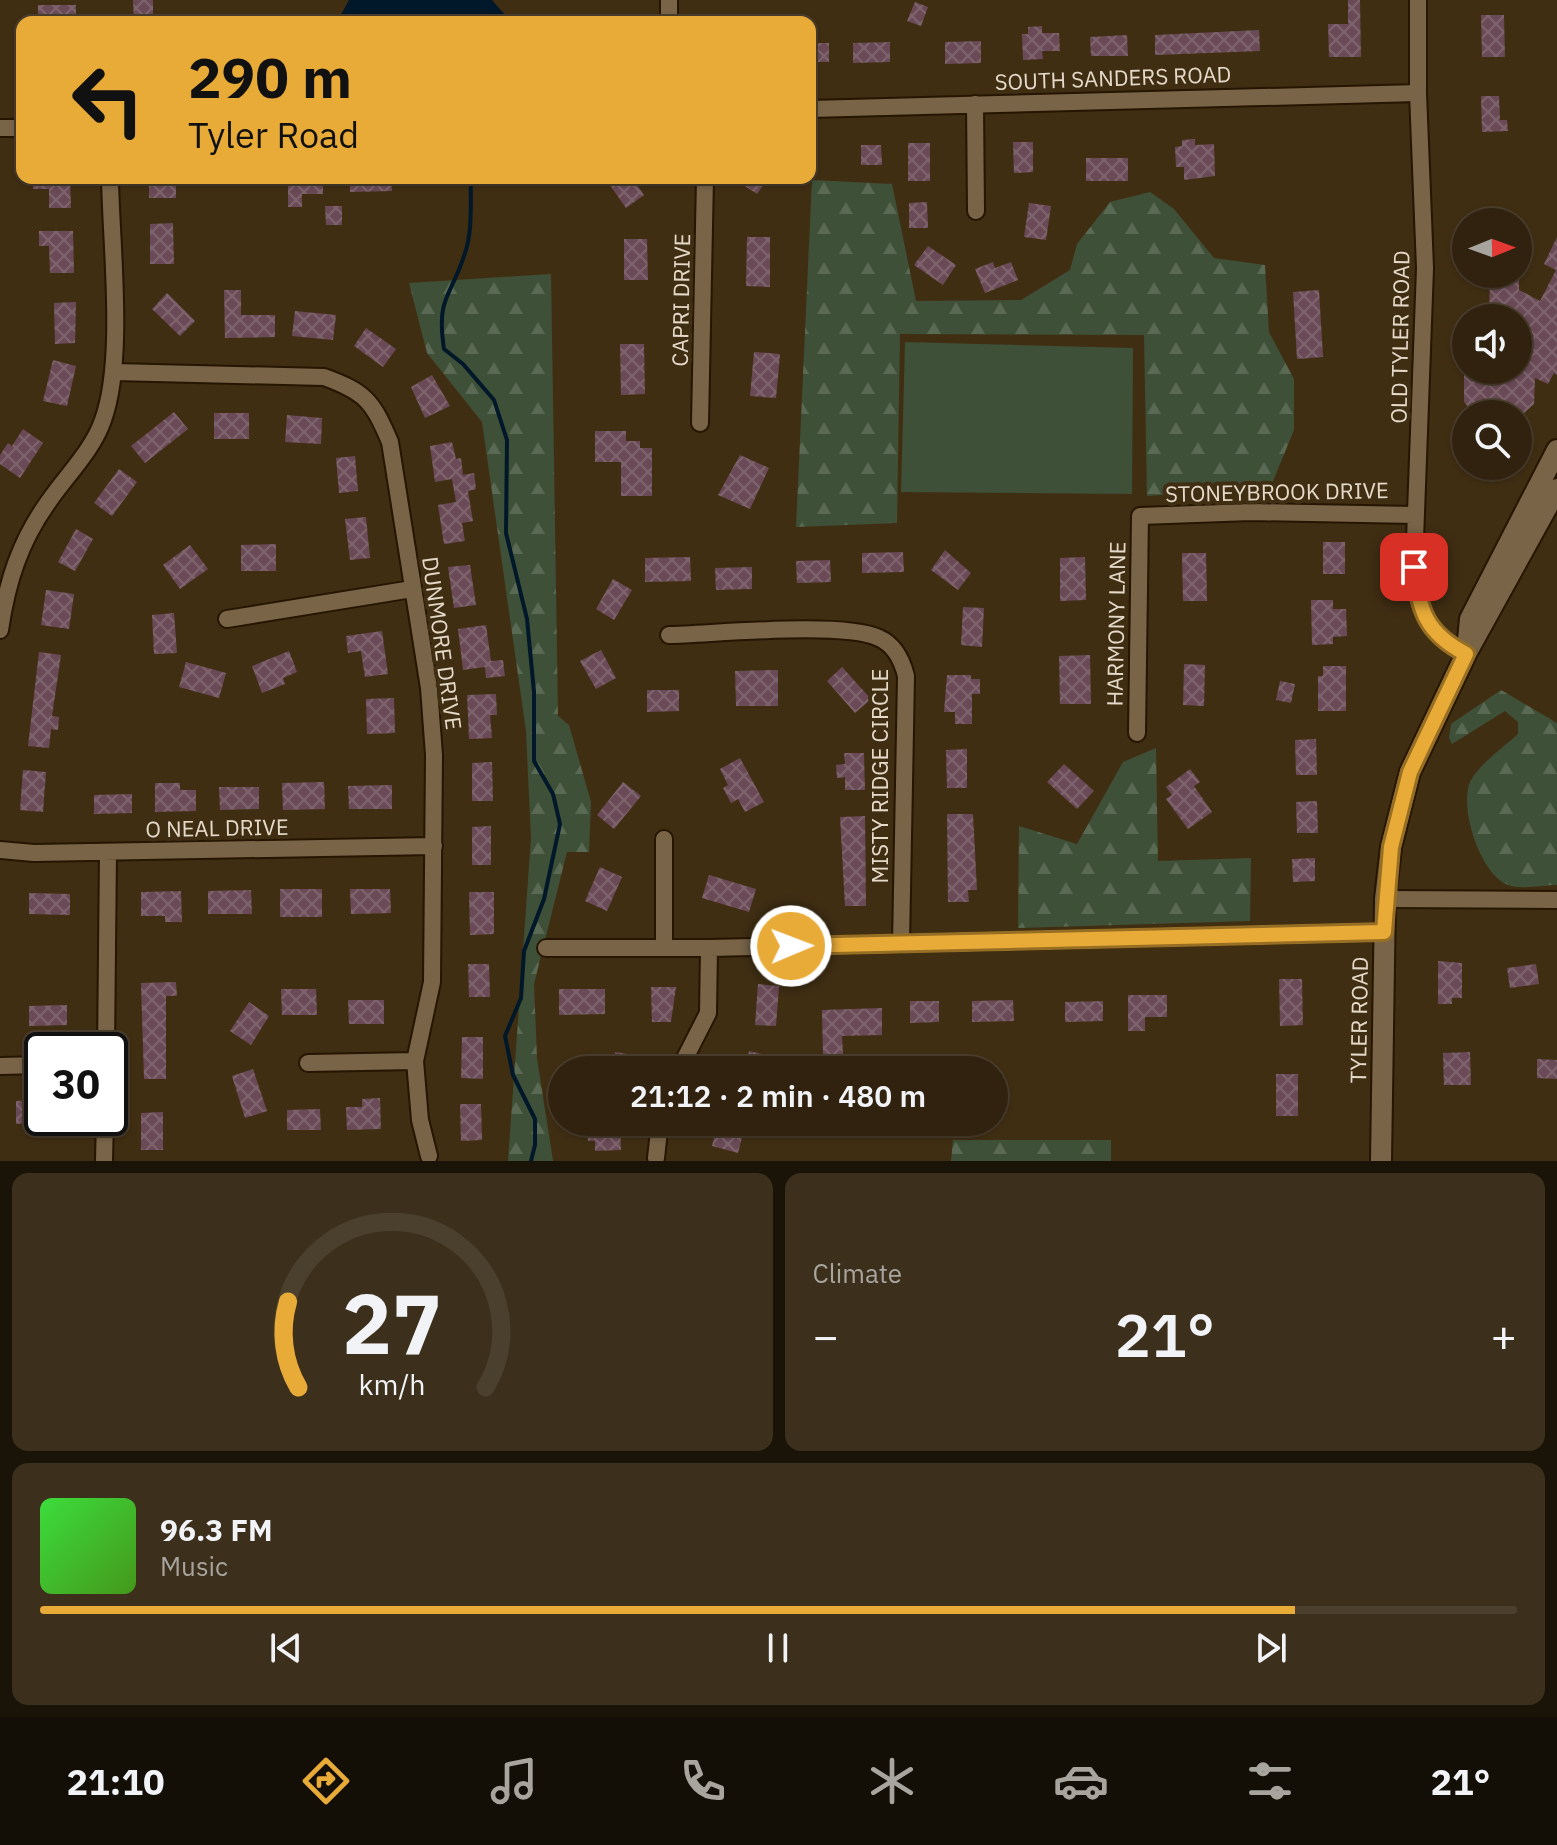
<!DOCTYPE html>
<meta charset="utf-8">
<style>
body{margin:0;font-family:"IBM Plex Sans",sans-serif;background:#3c2f1c;color:#f1f3f6;height:100vh;display:flex;flex-direction:column;font-size:30px;white-space:nowrap}
*{box-sizing:border-box;margin:0}
p{font-size:26px;color:#a8a49e}
.icon{flex:none;width:44px;height:44px;fill:none;stroke:currentColor;stroke-width:2;stroke-linecap:round;stroke-linejoin:round}
.map{position:relative;height:1161px;overflow:hidden}
.side{display:flex;flex-direction:column;gap:12px;padding:12px;background:#1a1308;flex:1}
.side>*{flex:none}
.guide{position:absolute;left:16px;top:16px;width:800px;height:168px;border-radius:16px;box-shadow:0 2px 6px #0004,0 0 0 2px #4b3f2e;background:#e9ab38;color:#111;overflow:hidden}
.needle{width:52px;rotate:89deg}
.tools{position:absolute;left:1452px;top:208px;display:grid;gap:16px}
.tools a{display:grid;place-items:center;width:80px;height:80px;border-radius:50%;background:#30220e;box-shadow:0 2px 6px #0004,0 0 0 2px #4b3f2e;font-size:40px}
.speed{position:absolute;left:24px;top:1032px;display:flex;gap:16px;font-size:40px;font-weight:700;text-align:center}
.speed>*{display:grid;place-content:center;width:104px;height:104px;border-radius:50%;background:#30220e;box-shadow:0 2px 6px #0004,0 0 0 2px #4b3f2e;line-height:1}
.speed .limit{border:4px solid #111;border-radius:12px;background:#fff;color:#111}
.pin{position:absolute;display:grid;place-items:center;width:68px;height:68px;color:#fff;margin:-34px;border-radius:16px;box-shadow:0 4px 12px #0006}
.me{position:absolute;width:88px;margin:-44px;rotate:89deg;stroke-linejoin:round;filter:drop-shadow(0 0 6px #0008)}
.turn{display:flex;align-items:center;gap:28px;height:168px;padding:0 40px;font-size:36px}
.turn .icon{width:104px;height:104px;stroke-width:2.5}
.turn b{display:block;font-size:56px;line-height:68px}
.big{font-size:60px;font-weight:600;line-height:1.1}
.side .card{flex:1;display:flex;flex-direction:column;justify-content:center;gap:12px;min-width:0;padding:0 28px;border-radius:16px;background:#3c2f1c}
.side .dial{align-items:center;gap:0}
.dial svg{height:208px;overflow:visible;fill:none;stroke:#4b3f2e;stroke-width:7;stroke-linecap:round;text-anchor:middle}
.dial text{fill:#f1f3f6;stroke:none}
.song{display:flex;align-items:center;gap:24px}
.cover{width:96px;height:96px;border-radius:12px;background:linear-gradient(135deg,hsl(120 70% 55%),hsl(100 70% 35%))}
.played{height:8px;border-radius:4px;background:linear-gradient(90deg,#e9ab38 85%,#4b3f2e 85%)}
.keys{display:flex;justify-content:space-around;direction:ltr}
.heat{display:flex;justify-content:space-between;align-items:center;font-size:44px;direction:ltr}
.side .tiles{flex:1;display:grid;gap:12px;grid-template-columns:1fr 1fr}
.card:last-child{grid-column:span 2}
.trip{position:absolute;left:548px;top:1056px;width:460px;height:80px;border-radius:40px;background:#30220e;box-shadow:0 2px 6px #0004,0 0 0 2px #4b3f2e;font-weight:600;line-height:80px;text-align:center}
.menu{display:flex;height:128px;justify-content:space-around;align-items:center;background:#130e06;color:#a8a49e}
.menu .icon{width:56px;height:56px}
.menu .current{color:#e9ab38}
.menu b{font-size:36px;color:#f1f3f6}
.map>svg:first-child{display:block}
.forest{fill:url(#forest-firs)}
.pitch{fill:#3e5037}
.water{fill:#001829}
.lines{fill:none;stroke-linecap:round;stroke-linejoin:round}
.stream{stroke:#001829;stroke-width:4}
.building{fill:url(#building-cross-hatch)}
.street-casing{stroke:#261500;stroke-width:20}
.secondary-casing{stroke:#261500;stroke-width:24}
.street{stroke:#796448;stroke-width:16}
.secondary{stroke:#796448;stroke-width:20}
.route-casing{stroke:#976f24;stroke-width:20}
.route{stroke:#e9ab38;stroke-width:14}
.labels{text-anchor:middle;stroke-width:8;stroke-linejoin:round;paint-order:stroke}
.street-label{font-size:22px;fill:#e5daca;stroke:#402e13}
</style>
<div class="map">
<svg width="1557" height="1161" viewBox="0 0 1557 1161">
<defs>
<pattern id="forest-firs" width="22" height="20" patternUnits="userSpaceOnUse" patternTransform="scale(2)"><rect width="22" height="20" fill="#3e5037"/><path d="M5 1l3.5 6h-7zM16 11l3.5 6h-7z" fill="#5a6953"/></pattern>
<pattern id="building-cross-hatch" width="8" height="8" patternUnits="userSpaceOnUse" patternTransform="scale(2)"><rect width="8" height="8" fill="#6a4a57"/><path d="M0 0l8 8M0 8l8-8" fill="none" stroke="#7f646e"/></pattern>
</defs>
<rect width="100%" height="100%" fill="#402e13"/>
<path class="forest" d="M812,180L892,184L916,301L1021,300L1070,270L1077,244L1110,202L1150,192L1174,209L1214,258L1265,265L1269,332L1294,379V430L1271,486L1147,496L1144,335L900,334L897,523L796,527Z
M551,274L558,716L569,725L591,802L589,852H567L534,984L537,1058L553,1161H508L531,838L526,731L482,422L427,353L409,283Z
M1501,690L1557,723V885C1543,885 1521,890 1508,885C1480,874 1459,808 1470,782C1478,765 1504,747 1518,734V722L1505,711L1452,744L1449,738L1451,724Z
M1156,748L1158,861L1251,858L1250,921L1018,928L1019,826L1077,844L1123,762Z
M953,1140H1111V1161H951Z"/>
<path class="pitch" d="M905,342L1133,348L1132,494L901,492Z"/>
<path class="water" d="M349,0H492L511,22H337Z"/>
<g class="lines">
<path class="stream" d="M471,178C470,202 473,230 465,253C451,298 436,296 444,349L463,364L494,400L507,440L506,533L527,619L534,692V761L553,794L560,824L544,899L524,951L521,998L505,1036L513,1075L535,1119V1145L531,1161"/>
</g>
<path class="building" d="M133,0H153V22H134Z
M1348,0H1360L1361,57H1329L1328,24H1348Z
M915,2L928,7L921,26L907,21Z
M38,5H76V22H38Z
M1481,15H1504L1505,57H1482Z
M1042,26V33H1059L1060,51H1042L1043,59L1023,60L1022,34H1028V27Z
M1259,30L1260,51L1155,55V35Z
M1127,35L1128,56H1091L1090,37Z
M981,41V63L945,64V42Z
M890,42V62L853,63V43Z
M810,43H829V62H810Z
M1481,96H1499L1500,120H1507L1508,131L1482,132Z
M1195,139V145L1214,144L1215,176L1184,180V167H1176L1175,147L1182,146V140Z
M1013,142H1033V172L1014,173Z
M908,143H930V181H908Z
M861,145H881L882,165H861Z
M1086,158H1128V181H1086Z
M32,178H70L71,208H49V189H33Z
M149,178H176V198H149Z
M288,178H323V194H302V207H288Z
M350,178H391L392,191L350,192Z
M605,178H632L644,195L626,208Z
M733,178H768L757,194Z
M927,202L928,228H909V203Z
M1029,203L1051,206L1046,240L1024,237Z
M325,206H342V225H326Z
M173,223L174,264H150V224Z
M39,231H73L74,273H50L49,246H39Z
M747,237H770V287L746,286Z
M1557,237V375L1554,373L1548,384L1535,378L1534,404L1523,414H1474L1464,402V370H1518V318H1489L1490,274H1519V290L1540,301L1556,270L1544,264Z
M624,239H647L648,280H624Z
M928,246L956,265L943,285L914,265Z
M993,262L995,268L1011,262L1018,280L985,293L975,269Z
M224,290H241V315H275V337L225,338Z
M1319,290L1323,357L1297,359L1293,292Z
M167,293L195,321L180,336L152,309Z
M76,302L75,343L55,344L54,303Z
M295,311L336,315L333,340L292,336Z
M366,328L396,349L383,367L354,346Z
M620,344H644L645,394L621,395Z
M754,352L780,354L776,398L750,396Z
M53,360L76,366L67,406L43,401Z
M432,375L450,406L425,418L411,387Z
M174,412L188,429L145,463L131,446Z
M214,413H249V439H214Z
M287,415L322,418L321,444L285,442Z
M23,429L43,443L20,478L0,464V455L8,443L12,446Z
M595,431H626V441H640V448H652V496H621V462H595Z
M452,442L456,459L461,458L463,475L474,473L476,489L468,491L473,521L462,523L465,541L444,544L438,505L456,502L452,479L435,482L430,446Z
M740,455L769,468L750,509L718,495Z
M355,456L358,491L339,493L336,458Z
M119,469L137,482L112,516L94,503Z
M366,517L370,558L350,560L345,519Z
M76,529L93,539L75,571L58,562Z
M1323,542H1345V574H1323Z
M276,544V571H241V545Z
M190,545L208,569L180,589L163,565Z
M945,550L971,573L958,590L931,570Z
M903,552L904,572L862,573V553Z
M1182,553H1206L1207,601H1183Z
M690,557L691,581L645,582V558Z
M1085,557L1086,600L1060,601V558Z
M830,560L831,582L797,583L796,561Z
M470,565L476,605L454,608L448,567Z
M752,567V589L716,590L715,568Z
M613,579L632,590L614,620L596,609Z
M46,590L74,594L69,629L41,625Z
M1311,600H1333V609H1346L1347,636L1333,637V644L1312,645Z
M963,607L984,608L982,647L961,645Z
M174,613L177,653L154,654L152,615Z
M486,625L491,661L503,660L505,676L486,678L485,667L463,670L458,629Z
M382,631L388,674L365,677L361,651L348,653L346,636Z
M601,650L616,678L596,689L580,661Z
M289,651L297,672L283,678L285,684L262,693L252,666Z
M39,652L61,655L52,716L59,717L58,730L51,729L49,748L28,746Z
M1090,655L1091,704H1060L1059,656Z
M186,662L226,673L219,698L179,687Z
M1184,664L1205,665L1204,706L1183,705Z
M1323,666H1346V711H1318V676H1323Z
M842,667L871,699L855,713L827,681Z
M778,670V706H736L735,671Z
M947,675H971V679H980V694H972V724H955V712H944Z
M1280,681L1295,684L1291,703L1276,700Z
M647,690H679V711L647,712Z
M496,694L497,715H490L492,738L469,739L467,695Z
M394,698L395,733L367,734L366,699Z
M1316,739L1317,775H1296L1295,740Z
M967,749V788H947L946,750Z
M844,753H864L865,790H845V777L837,778L836,765L845,764Z
M740,758L764,802L745,812L738,799L731,803L723,788L728,785L720,769Z
M492,762L493,801H472V763Z
M1064,764L1094,791L1077,809L1047,782Z
M1190,769L1200,782L1194,786L1212,812L1188,829L1166,799L1172,795L1166,787Z
M23,770L46,772L43,812L20,810Z
M324,782L325,809L283,810L282,783Z
M623,782L641,796L614,829L597,815Z
M155,783H180V790H196V811L155,812Z
M392,785V809H349L348,786Z
M219,787H259V809L220,810Z
M132,794V813L94,814V795Z
M1317,801L1318,833H1297L1296,802Z
M947,814H973L977,890H968L969,902H948Z
M865,816L866,906H845L840,817Z
M491,826V865H472V827Z
M1315,858V881L1293,882L1292,859Z
M600,867L622,877L607,911L585,901Z
M709,875L756,889L749,912L702,898Z
M280,889H322V917H280Z
M350,889H390L391,913L351,914Z
M251,890L252,914H208V891Z
M181,891L182,922H165V916H141V892Z
M469,892H494V934L470,935Z
M29,893L70,894V915L29,914Z
M1438,961L1462,963V998H1452V1004H1438Z
M468,964H489L490,997H469Z
M1536,964L1539,984L1510,988L1507,968Z
M1279,979H1302L1303,1025L1280,1026Z
M176,982L177,996H166V1079H144L141,983Z
M758,984L779,986L776,1026L755,1025Z
M651,987H676L671,1022H652Z
M281,989H316L317,1015H282Z
M559,989H605V1014L559,1015Z
M1128,995H1167V1017H1145V1031H1128Z
M348,1000H384V1024H349Z
M1013,1000L1014,1021L972,1022V1001Z
M910,1001H939V1022L910,1023Z
M1103,1001V1021L1065,1022V1002Z
M249,1002L269,1016L251,1045L230,1031Z
M67,1005V1025L29,1026V1006Z
M882,1008V1035L842,1036L843,1054L823,1055L822,1010Z
M462,1037H483V1079L461,1078Z
M749,1051L771,1056L768,1070H745Z
M615,1052L640,1056L638,1070H612Z
M1470,1052L1471,1085H1444L1443,1053Z
M1537,1059L1557,1060V1079L1537,1078Z
M253,1069L267,1111L245,1118L232,1076Z
M1276,1074H1298V1116H1276Z
M380,1098L381,1129L347,1130L346,1107H362V1099Z
M42,1100L39,1134H25V1123L16,1124V1101Z
M460,1104H481L482,1140L461,1141Z
M320,1109L321,1130H287V1110Z
M163,1112V1150H141V1113Z
M597,1122H620L621,1150L595,1151V1141H588L587,1125Z
M718,1122H746L738,1153L712,1146Z"/>
<g class="lines">
<defs>
<path id="street" d="M669,0V22
M1418,0V93L1425,268L1414,567C1419,611 1426,633 1466,654
M975,104L976,211
M810,109L1418,93
M0,128H22
M114,372L324,377C366,392 373,402 390,442L429,688L434,755L432,982L415,1061L420,1120L429,1156
M700,423L705,178
M227,619L412,589
M0,630C7,582 20,541 49,501C66,476 93,450 103,420C125,359 111,246 110,178
M669,635C715,634 843,621 879,638C895,645 902,660 906,676L901,944
M1137,733L1140,516L1251,512L1415,515
M0,850L34,853L434,846
M1385,899L1557,900
M664,947V839
M546,948H709L1384,932
M106,1050L108,852
M308,1063L415,1061
M0,1066L42,1065
M679,1070L708,1013L709,948
M656,1158L660,1122
M104,1161L105,1118"/>
<path id="secondary" d="M1467,650L1470,619L1557,450
M1381,1161L1385,899L1391,847L1410,772L1466,654L1557,489"/>
</defs>
<use href="#street" class="street-casing"/>
<use href="#secondary" class="secondary-casing"/>
<use href="#street" class="street"/>
<use href="#secondary" class="secondary"/>
</g>
<g class="lines">
<defs>
<path id="route" d="M791,946L1384,932L1391,847L1410,772L1466,654C1426,633 1419,611 1414,567"/>
</defs>
<use href="#route" class="route-casing"/>
<use href="#route" class="route"/>
</g>
<g class="labels">
<g class="street-label">
<text transform="translate(1113 78) rotate(-2)" y="8">SOUTH SANDERS ROAD</text>
<text transform="translate(681 300) rotate(-89)" y="8">CAPRI DRIVE</text>
<text transform="translate(1400 337) rotate(-89)" y="8">OLD TYLER ROAD</text>
<text transform="translate(1277 492) rotate(-1)" y="8">STONEYBROOK DRIVE</text>
<text transform="translate(1116 624) rotate(-89)" y="8">HARMONY LANE</text>
<text transform="translate(442 643) rotate(82)" y="8">DUNMORE DRIVE</text>
<text transform="translate(880 776) rotate(-90)" y="8">MISTY RIDGE CIRCLE</text>
<text transform="translate(217 828) rotate(-1)" y="8">O NEAL DRIVE</text>
<text transform="translate(1359 1020) rotate(-89)" y="8">TYLER ROAD</text>
</g>
</g>
</svg>
<div class="tools">
<a><svg class="needle" viewBox="-14 -14 28 28"><path d="M0-13l5 13h-10z" fill="#e53935"/><path d="M0 13l5-13h-10z" fill="#a8a49e"/></svg></a>
<a><svg class="icon" aria-label="sound" viewBox="0 0 24 24"><path d="M4 9h4l5-4v14l-5-4H4zM17 9q2 3 0 6"/></svg></a>
<a><svg class="icon" aria-label="search" viewBox="0 0 24 24"><circle cx="10" cy="10" r="6"/><path d="M15 15l6 6"/></svg></a>
</div>
<div class="speed"><div class="limit">30</div></div>
<div class="pin" style="left:1414px;top:567px;background:#d93025"><svg class="icon" aria-label="arrive" viewBox="0 0 24 24"><path d="M6 21V4h12l-3 4 3 4H6"/></svg></div>
<svg class="me" style="left:791px;top:946px" viewBox="-20 -20 40 40"><circle r="17" fill="#e9ab38" stroke="#fff" stroke-width="3"/><path d="M0-11L8 9 0 5-8 9z" fill="#fff"/></svg>
<div class="trip">21:12 · 2 min · 480 m</div>
<div class="guide">
<div class="turn"><svg class="icon" aria-label="left" viewBox="0 0 24 24"><path d="M17 20v-9H6M10 6l-5 5 5 5"/></svg><div><b>290 m</b>Tyler Road</div></div>
</div>
</div>
<section class="side">
<div class="tiles">
<div class="card dial"><svg viewBox="0 0 100 80">
<path d="M14 69A42 42 0 1 1 86 69"/>
<path d="M14 69A42 42 0 0 1 10 36" stroke="#e9ab38"/>
<text x="50" y="56" font-size="32" font-weight="700">27</text>
<text x="50" y="72" font-size="11">km/h</text>
</svg></div>
<div class="card"><p>Climate</p>
<div class="heat"><a>−</a><b class="big">21°</b><a>+</a></div>
</div>
<div class="card">
<div class="song"><i class="cover"></i><div><b>96.3 FM</b><p>Music</p></div></div>
<div class="played"></div>
<div class="keys"><svg class="icon" aria-label="previous" viewBox="0 0 24 24"><path d="M18 5L8 12l10 7zM5 5v14"/></svg><svg class="icon" aria-label="pause" viewBox="0 0 24 24"><path d="M8 5v14M16 5v14"/></svg><svg class="icon" aria-label="next" viewBox="0 0 24 24"><path d="M6 5l10 7-10 7zM19 5v14"/></svg></div>
</div>
</div>
</section>
<nav class="menu">
<b>21:10</b>
<svg class="icon current" aria-label="directions" viewBox="0 0 24 24"><path d="M12 3l9 9-9 9-9-9zM9 14v-3h6M13 9l2 2-2 2"/></svg>
<svg class="icon" aria-label="music" viewBox="0 0 24 24"><path d="M9 18V5l10-2v13"/><circle cx="6" cy="18" r="3"/><circle cx="16" cy="16" r="3"/></svg>
<svg class="icon" aria-label="phone" viewBox="0 0 24 24"><path d="M5 4h4l2 5-3 2q2 4 5 5l2-3 5 2v4C11 20 4 13 5 4z"/></svg>
<svg class="icon" aria-label="climate" viewBox="0 0 24 24"><path d="M12 3v18M4 7l16 10M4 17L20 7"/></svg>
<svg class="icon" aria-label="car" viewBox="0 0 24 24"><path d="M5 17H2v-5l4-1 3-4h7l3 4 3 1v5h-3M9 17h6M6 11h13"/><circle cx="7" cy="17" r="2"/><circle cx="17" cy="17" r="2"/></svg>
<svg class="icon" aria-label="filters" viewBox="0 0 24 24"><path d="M4 7h16M4 17h16"/><circle cx="9" cy="7" r="2"/><circle cx="15" cy="17" r="2"/></svg>
<b>21°</b>
</nav>
